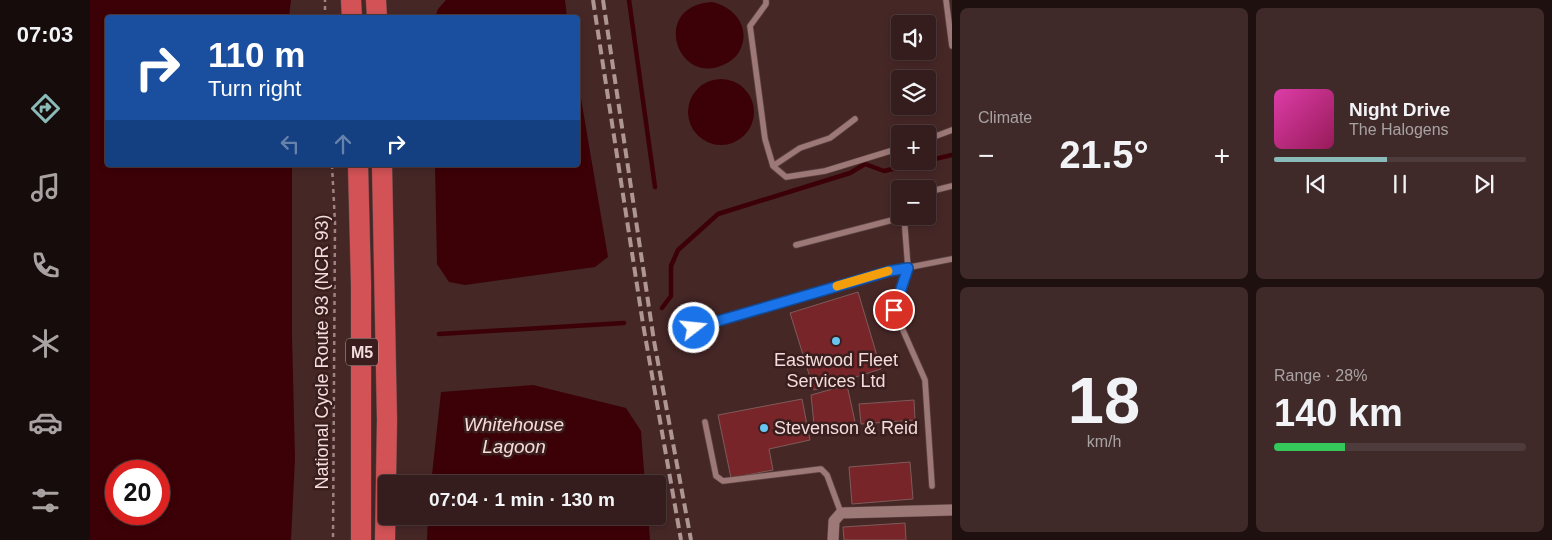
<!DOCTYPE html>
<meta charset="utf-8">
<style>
body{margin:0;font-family:Helvetica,sans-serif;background:#3f2a29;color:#f1f3f6;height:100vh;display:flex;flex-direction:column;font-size:19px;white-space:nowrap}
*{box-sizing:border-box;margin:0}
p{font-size:16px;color:#a9a2a3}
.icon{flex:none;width:28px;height:28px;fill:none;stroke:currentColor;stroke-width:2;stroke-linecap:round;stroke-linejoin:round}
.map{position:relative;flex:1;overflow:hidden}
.sheet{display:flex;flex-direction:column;gap:8px;padding:8px;background:#1d100f;width:600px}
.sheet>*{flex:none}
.top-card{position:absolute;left:15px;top:15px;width:475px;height:152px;border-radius:5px;box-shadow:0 2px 8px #0003,0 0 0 1px #4e3b3b;background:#1a4fa0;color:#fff;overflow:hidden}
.buttons{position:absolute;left:801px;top:15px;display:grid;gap:10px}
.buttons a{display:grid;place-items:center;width:45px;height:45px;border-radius:5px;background:#341d1c;box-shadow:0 2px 8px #0003,0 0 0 1px #4e3b3b;font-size:25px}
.speed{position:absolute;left:15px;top:460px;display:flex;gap:10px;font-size:25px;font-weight:700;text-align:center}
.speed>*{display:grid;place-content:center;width:65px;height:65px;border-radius:50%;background:#341d1c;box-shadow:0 2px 8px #0003,0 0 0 1px #4e3b3b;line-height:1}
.speed .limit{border:8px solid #d22;background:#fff;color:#111}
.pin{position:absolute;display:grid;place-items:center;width:42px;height:42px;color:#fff;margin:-21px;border:2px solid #fff;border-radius:50%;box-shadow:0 1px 5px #0007}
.me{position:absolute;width:55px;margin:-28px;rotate:74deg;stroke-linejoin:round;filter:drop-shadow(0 0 4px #0008)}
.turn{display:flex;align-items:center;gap:18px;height:105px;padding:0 20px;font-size:22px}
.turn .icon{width:65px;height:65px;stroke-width:2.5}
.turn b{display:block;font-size:35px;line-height:42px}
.lanes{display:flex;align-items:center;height:48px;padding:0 20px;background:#0003;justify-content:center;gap:25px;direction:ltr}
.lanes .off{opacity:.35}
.big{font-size:38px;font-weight:700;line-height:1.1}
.sheet .card{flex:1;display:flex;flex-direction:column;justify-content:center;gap:8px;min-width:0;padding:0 18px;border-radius:8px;background:#3f2a29}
.sheet .dial{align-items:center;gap:0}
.dial b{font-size:65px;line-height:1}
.song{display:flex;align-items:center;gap:15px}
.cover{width:60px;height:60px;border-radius:8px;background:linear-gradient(135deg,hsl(320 70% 55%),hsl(330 70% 35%))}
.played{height:5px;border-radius:2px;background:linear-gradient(90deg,#8bbbb9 45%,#4e3b3b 45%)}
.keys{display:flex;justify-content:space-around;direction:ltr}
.heat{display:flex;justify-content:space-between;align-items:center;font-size:28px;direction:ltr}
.charge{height:8px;border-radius:4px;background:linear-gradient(90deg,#34c759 28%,#4e3b3b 0)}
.sheet .tiles{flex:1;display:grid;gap:8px;grid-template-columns:repeat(2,1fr)}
.trip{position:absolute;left:288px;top:475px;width:288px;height:50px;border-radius:5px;background:#341d1c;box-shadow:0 2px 8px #0003,0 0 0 1px #4e3b3b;font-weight:700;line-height:50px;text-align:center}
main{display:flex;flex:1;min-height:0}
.tab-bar{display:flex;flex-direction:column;width:90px;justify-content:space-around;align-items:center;background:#150c0b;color:#a9a2a3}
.tab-bar .icon{width:35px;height:35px}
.tab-bar .on{color:#8bbbb9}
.tab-bar b{font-size:22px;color:#f1f3f6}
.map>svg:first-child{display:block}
.water{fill:#3c0007;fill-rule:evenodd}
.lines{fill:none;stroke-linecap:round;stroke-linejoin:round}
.stream{stroke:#3c0007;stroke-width:4.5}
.building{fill:#782529;stroke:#7d5b5a}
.lane-casing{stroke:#5e4544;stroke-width:7}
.street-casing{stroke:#5e4544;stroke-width:12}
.highway-casing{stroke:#5e4544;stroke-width:21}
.path{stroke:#9d8483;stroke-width:2.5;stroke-dasharray:4 4;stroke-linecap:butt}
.lane{stroke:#9c7876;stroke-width:5.5}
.street{stroke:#9c7876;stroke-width:11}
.highway{stroke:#d25256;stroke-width:20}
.rail{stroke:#ae9695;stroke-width:4;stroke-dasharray:10 5;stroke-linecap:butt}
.route-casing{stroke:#114b97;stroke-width:12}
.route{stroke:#1a73e8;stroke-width:9}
.slow{stroke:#f59e0b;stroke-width:9}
.poi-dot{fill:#68c4f0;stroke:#3a1d1d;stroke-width:2}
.labels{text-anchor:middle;stroke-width:5;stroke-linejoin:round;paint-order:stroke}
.shield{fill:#3a1d1d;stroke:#bba3a3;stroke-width:1}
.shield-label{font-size:16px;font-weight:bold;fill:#f2dddc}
.street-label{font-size:18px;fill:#f2dddc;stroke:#3a1d1d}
.poi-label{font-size:18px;fill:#f2dddc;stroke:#3a1d1d}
.water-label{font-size:19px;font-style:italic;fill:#f5dbda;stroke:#3a1d1d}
</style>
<main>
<nav class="tab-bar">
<b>07:03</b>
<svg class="icon on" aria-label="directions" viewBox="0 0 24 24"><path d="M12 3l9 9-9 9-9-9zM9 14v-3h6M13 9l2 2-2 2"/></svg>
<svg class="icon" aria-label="music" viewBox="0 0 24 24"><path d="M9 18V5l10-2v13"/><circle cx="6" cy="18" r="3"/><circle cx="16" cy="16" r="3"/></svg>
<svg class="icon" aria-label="phone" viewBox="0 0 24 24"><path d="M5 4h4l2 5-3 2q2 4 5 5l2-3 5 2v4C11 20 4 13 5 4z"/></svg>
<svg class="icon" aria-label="climate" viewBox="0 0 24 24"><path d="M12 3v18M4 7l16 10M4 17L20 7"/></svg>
<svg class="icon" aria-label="car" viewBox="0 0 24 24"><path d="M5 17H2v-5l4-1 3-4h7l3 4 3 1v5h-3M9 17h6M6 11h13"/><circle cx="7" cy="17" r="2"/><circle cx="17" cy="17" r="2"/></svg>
<svg class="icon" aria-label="filters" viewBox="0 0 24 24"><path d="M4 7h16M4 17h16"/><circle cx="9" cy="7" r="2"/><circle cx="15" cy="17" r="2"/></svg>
</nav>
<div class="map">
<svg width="862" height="540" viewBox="0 0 862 540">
<rect width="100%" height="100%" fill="#452726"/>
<path class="water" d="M0,0H201L199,17L18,18V165H202V335L205,459L201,540H0ZM69,471V514H26V471Z
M356,0H475L477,17H345L348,9Z
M622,2C645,7 661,28 650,50C647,57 640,62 633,65C587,86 560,6 622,2Z
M598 112a33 33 0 1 1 66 0a33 33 0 1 1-66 0Z
M488,81L518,257L505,267L375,285L359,282L347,264L345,165H488Z
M443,385L536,408L551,431L555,484H341L351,392Z
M338,516H558L560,540H337Z"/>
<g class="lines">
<path class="stream" d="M539,0L565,187
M572,308L581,296V266L588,250L628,214L760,173L775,164L794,171L862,155
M349,334L534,323"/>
</g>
<path class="building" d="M768,292L791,369L724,390L700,313Z
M757,385L767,431L725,434L721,395Z
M712,399L720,440L679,449L683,470L641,478L628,415Z
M824,400L825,420L771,424L769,404Z
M820,462L823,499L762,504L759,467Z
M815,523L816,540H754L753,527Z"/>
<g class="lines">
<defs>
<path id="lane" d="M676,0V4L660,26L675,139L683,166L696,177L735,171L810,148
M856,0L862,46
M838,139L862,130
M683,166L710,148L740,138L765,119
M838,192L862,186
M814,216L818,268L804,310L835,380L842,486
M706,245L814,217
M604,328L800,271L862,259
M615,422L626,476L633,481L731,469L737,475L751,513"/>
<path id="street" d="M743,540L744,521L751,513L862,510"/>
<path id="highway" d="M261,0L262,18
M286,0L287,18
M268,165L271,284V540
M292,165L297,420L295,540"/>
</defs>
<use href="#lane" class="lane-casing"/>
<use href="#street" class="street-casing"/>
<use href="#highway" class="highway-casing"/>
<path class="path" d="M235,18V0
M242,165L245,223L243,540"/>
<use href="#lane" class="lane"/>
<use href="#street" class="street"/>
<use href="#highway" class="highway"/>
<path class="rail" d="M503,0L553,324L591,540
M513,0L564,341L601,540"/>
</g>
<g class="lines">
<defs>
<path id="route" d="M604,328L800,271L818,268L804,310"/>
</defs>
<use href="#route" class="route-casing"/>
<use href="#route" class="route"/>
<path class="slow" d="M747,286L798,271"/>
</g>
<g class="poi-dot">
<circle cx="746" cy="341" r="5"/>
<circle cx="674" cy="428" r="5"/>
</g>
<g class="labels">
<rect class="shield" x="256" y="338.5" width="32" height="27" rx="4"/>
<g class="shield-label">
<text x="272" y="358">M5</text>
</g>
<g class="street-label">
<text transform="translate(232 352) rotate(-90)" y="6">National Cycle Route 93 (NCR 93)</text>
</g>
<g class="poi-label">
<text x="746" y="366">Eastwood Fleet<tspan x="746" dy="21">Services Ltd</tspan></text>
<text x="684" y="434" text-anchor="start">Stevenson &amp; Reid</text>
</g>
<g class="water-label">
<text x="424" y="431">Whitehouse<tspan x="424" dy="22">Lagoon</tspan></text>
</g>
</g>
</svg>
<div class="buttons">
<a><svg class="icon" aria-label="sound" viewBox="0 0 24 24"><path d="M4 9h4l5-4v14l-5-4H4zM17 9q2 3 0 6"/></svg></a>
<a><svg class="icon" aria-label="layers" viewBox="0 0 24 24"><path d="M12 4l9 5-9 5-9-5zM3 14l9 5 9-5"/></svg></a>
<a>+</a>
<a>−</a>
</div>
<div class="speed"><div class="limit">20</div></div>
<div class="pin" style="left:804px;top:310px;background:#d93025"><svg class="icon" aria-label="arrive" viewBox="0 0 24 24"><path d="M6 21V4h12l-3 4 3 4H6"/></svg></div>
<svg class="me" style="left:604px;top:328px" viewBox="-20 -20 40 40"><circle r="17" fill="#1a73e8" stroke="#fff" stroke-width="3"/><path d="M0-11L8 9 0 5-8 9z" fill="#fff"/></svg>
<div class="trip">07:04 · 1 min · 130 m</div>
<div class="top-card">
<div class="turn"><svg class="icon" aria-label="right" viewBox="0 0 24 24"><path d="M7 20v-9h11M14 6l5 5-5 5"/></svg><div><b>110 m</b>Turn right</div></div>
<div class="lanes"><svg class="icon off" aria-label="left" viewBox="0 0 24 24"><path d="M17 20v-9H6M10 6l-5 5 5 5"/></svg><svg class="icon off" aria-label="ahead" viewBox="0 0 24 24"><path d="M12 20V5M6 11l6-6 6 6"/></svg><svg class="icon" aria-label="right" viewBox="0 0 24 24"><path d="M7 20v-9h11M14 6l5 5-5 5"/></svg></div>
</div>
</div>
<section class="sheet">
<div class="tiles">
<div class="card"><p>Climate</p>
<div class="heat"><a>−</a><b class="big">21.5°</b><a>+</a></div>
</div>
<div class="card">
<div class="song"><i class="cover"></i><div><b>Night Drive</b><p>The Halogens</p></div></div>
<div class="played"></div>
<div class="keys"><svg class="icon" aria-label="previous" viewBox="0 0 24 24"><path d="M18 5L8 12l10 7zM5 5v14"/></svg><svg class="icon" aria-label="pause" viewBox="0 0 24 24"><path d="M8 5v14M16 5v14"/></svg><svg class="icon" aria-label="next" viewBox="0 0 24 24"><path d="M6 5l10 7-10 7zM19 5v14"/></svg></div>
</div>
<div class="card dial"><b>18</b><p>km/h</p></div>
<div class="card"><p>Range · 28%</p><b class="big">140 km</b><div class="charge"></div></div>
</div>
</section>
</main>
